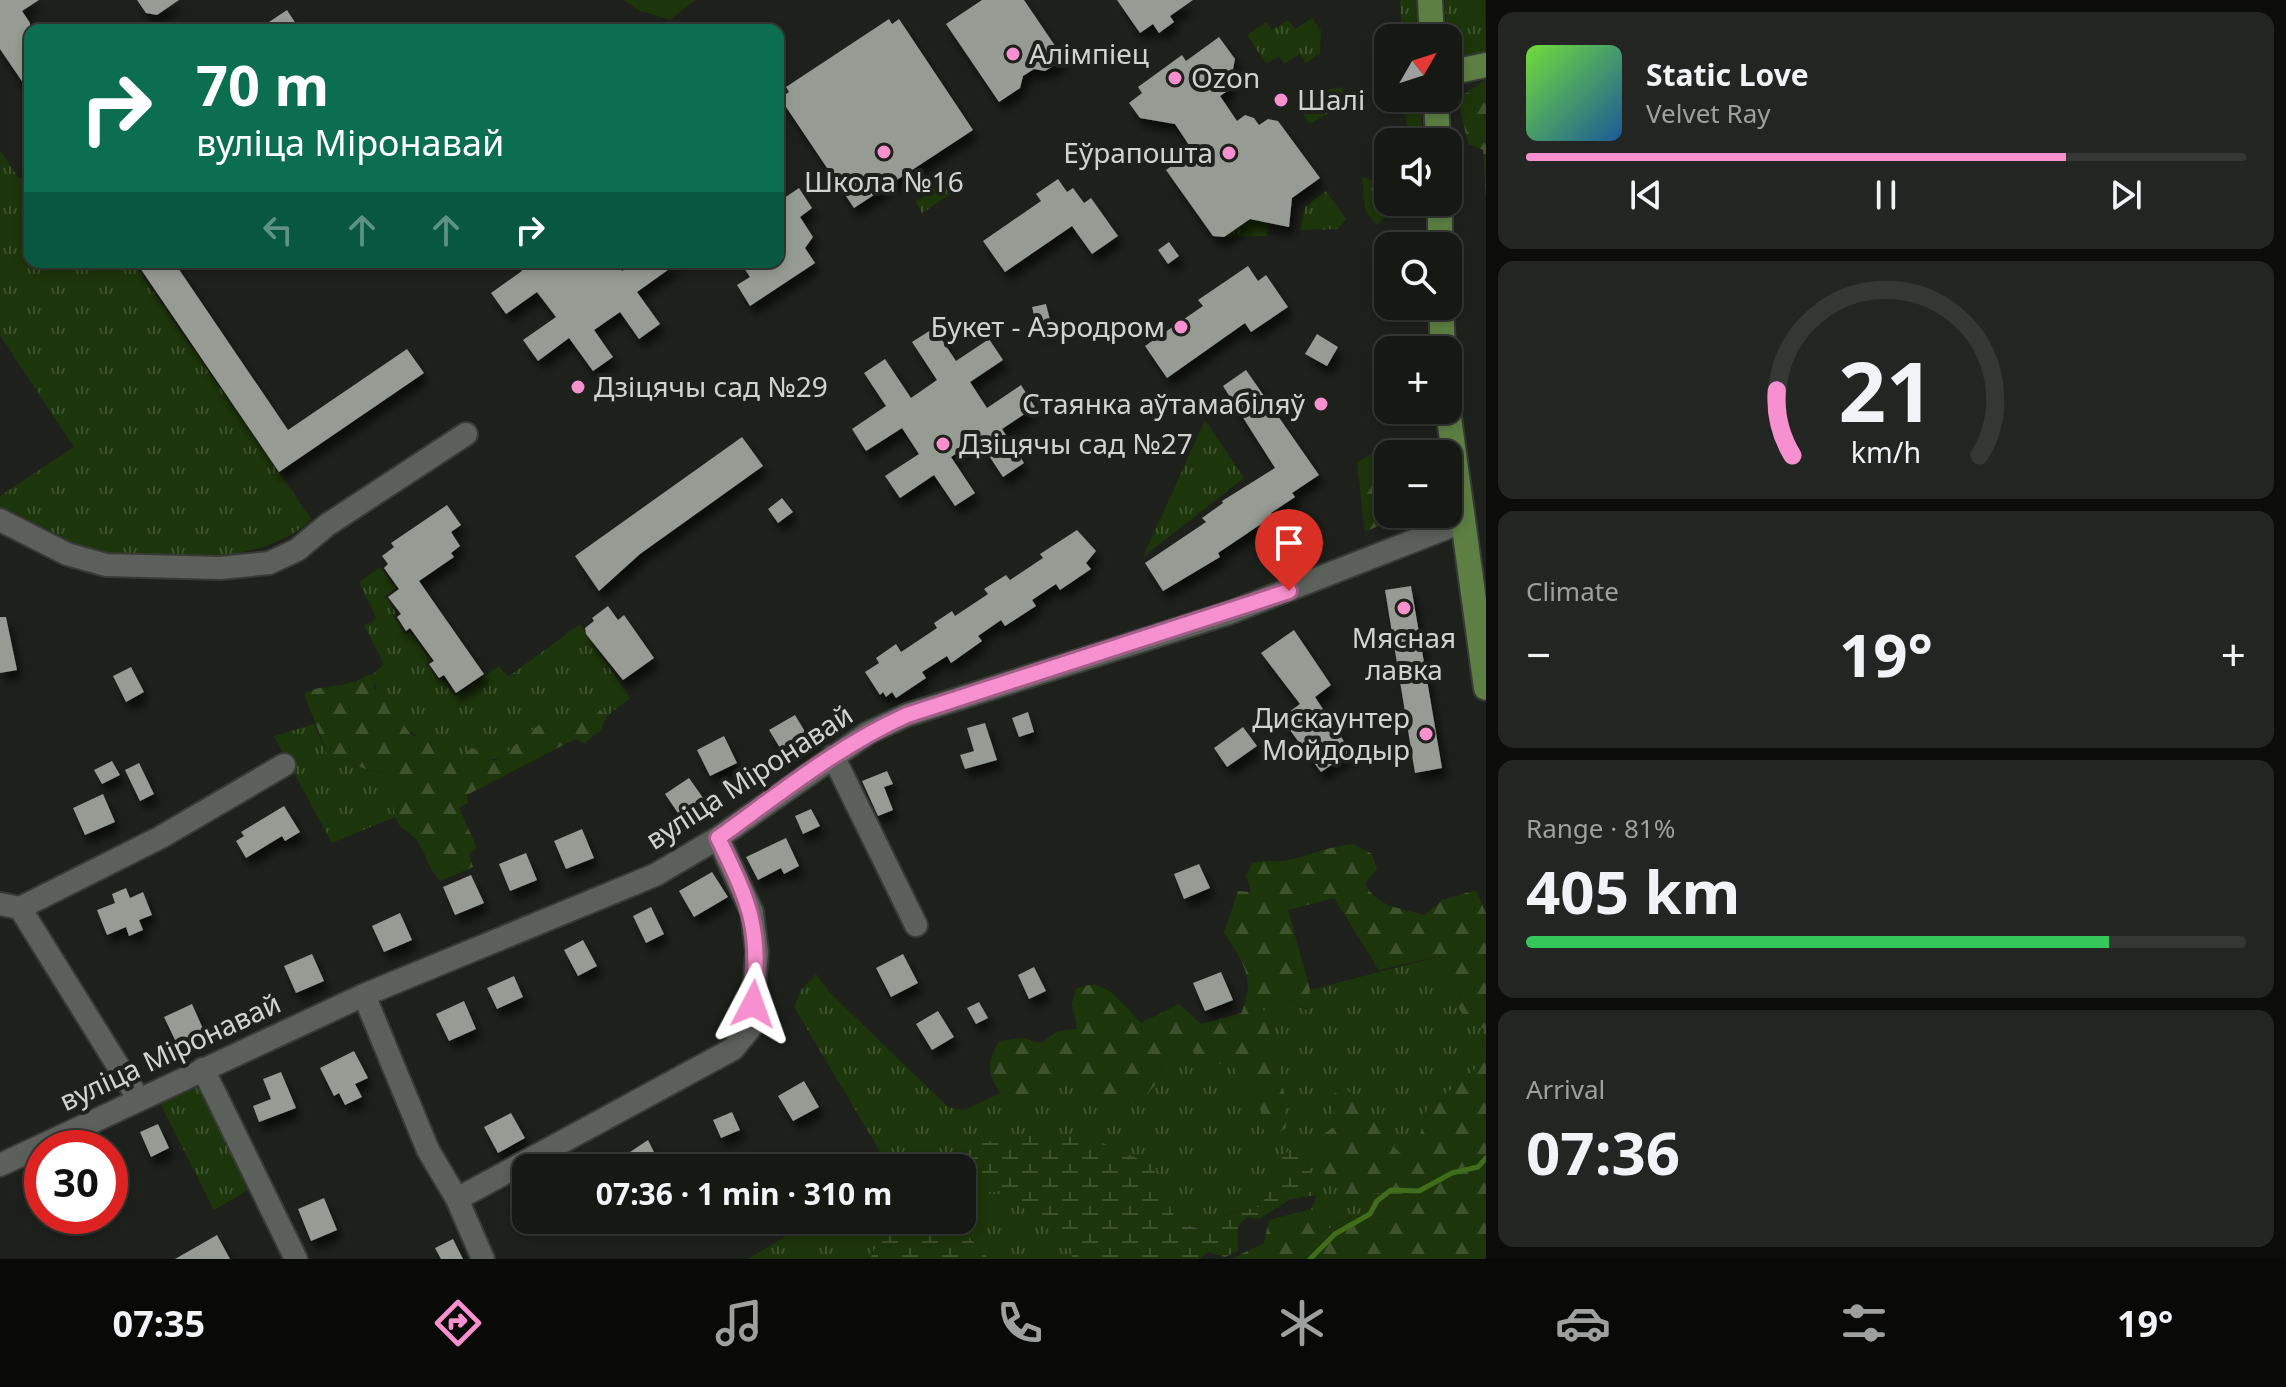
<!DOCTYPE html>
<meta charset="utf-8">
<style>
body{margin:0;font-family:"Noto Sans",sans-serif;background:#232522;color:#f1f3f6;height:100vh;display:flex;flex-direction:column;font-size:30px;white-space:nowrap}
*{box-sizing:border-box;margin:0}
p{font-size:26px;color:#9ea0a0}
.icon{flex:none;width:44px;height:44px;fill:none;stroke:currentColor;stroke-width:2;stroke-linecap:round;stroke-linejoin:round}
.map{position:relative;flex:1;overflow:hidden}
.panel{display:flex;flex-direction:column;gap:12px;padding:12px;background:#0c0d0b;width:800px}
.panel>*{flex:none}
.top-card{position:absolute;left:24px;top:24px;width:760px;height:244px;border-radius:16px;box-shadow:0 4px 12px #0003,0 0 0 2px #353734;background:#0b6e4f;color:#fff;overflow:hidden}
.needle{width:52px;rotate:51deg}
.fabs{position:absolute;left:1374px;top:24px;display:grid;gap:16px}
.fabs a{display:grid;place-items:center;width:88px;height:88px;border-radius:16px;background:#161814;box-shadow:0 4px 12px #0003,0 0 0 2px #353734;font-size:40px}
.speed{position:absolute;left:24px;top:1130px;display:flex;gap:16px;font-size:40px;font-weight:700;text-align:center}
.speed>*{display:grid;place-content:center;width:104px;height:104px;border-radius:50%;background:#161814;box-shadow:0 4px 12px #0003,0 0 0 2px #353734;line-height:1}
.speed .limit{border:12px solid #d22;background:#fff;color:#111}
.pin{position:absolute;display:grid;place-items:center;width:68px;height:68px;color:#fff;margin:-82px -34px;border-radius:50% 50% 50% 0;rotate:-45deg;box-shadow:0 0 8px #0007}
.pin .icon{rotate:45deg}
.me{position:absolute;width:88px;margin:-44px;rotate:4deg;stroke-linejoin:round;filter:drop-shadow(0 0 6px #0008)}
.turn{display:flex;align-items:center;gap:28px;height:168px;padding:0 40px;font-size:36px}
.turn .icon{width:104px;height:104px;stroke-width:2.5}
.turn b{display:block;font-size:56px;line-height:68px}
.lanes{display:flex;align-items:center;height:76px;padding:0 40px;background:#0003;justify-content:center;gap:40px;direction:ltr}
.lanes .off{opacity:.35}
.big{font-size:60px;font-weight:700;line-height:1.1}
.panel .card{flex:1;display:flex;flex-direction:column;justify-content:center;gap:12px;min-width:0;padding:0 28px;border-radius:16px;background:#232522}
.panel .dial{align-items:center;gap:0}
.dial svg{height:208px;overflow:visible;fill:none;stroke:#353734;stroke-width:7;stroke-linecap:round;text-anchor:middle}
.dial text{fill:#f1f3f6;stroke:none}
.song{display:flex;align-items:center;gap:24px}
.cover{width:96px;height:96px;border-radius:12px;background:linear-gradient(135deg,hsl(100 70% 55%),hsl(210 70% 35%))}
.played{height:8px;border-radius:4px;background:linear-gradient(90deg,#f790ce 75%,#353734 75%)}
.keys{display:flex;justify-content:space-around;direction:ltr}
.heat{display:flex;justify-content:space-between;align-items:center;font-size:44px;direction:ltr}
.charge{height:12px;border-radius:6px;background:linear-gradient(90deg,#34c759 81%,#353734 0)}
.trip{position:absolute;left:512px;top:1154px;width:464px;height:80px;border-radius:16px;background:#161814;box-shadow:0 4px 12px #0003,0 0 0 2px #353734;font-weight:700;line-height:80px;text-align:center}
.tabs{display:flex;height:128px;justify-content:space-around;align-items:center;background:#090a08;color:#9ea0a0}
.tabs .icon{width:56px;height:56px}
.tabs .current{color:#f790ce}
.tabs b{font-size:36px;color:#f1f3f6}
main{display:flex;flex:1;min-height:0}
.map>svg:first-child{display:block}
.grass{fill:url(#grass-tufts)}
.forest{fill:url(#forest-firs)}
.wetland{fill:url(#wetland-marsh)}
.pitch{fill:#1d350a}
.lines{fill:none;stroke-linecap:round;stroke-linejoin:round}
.stream{stroke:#406d1b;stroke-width:5}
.building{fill:#969b94;filter:url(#shadow)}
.minor-casing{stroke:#373a36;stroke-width:26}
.major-casing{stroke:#373a36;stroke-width:28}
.minor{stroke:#5c605a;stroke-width:22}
.major{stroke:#5d7f43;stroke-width:24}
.route-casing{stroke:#a15e86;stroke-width:20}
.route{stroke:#f790ce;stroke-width:14}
.poi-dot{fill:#f790ce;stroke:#1d201b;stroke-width:3}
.labels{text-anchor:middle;stroke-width:8;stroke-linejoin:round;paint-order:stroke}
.poi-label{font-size:28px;fill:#d1d3cf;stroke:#1d201b;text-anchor:start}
.street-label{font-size:28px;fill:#d1d3cf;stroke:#1d201b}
</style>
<main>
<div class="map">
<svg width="1486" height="1259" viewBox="0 0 1486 1259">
<defs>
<pattern id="grass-tufts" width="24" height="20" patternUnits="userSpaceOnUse" patternTransform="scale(2)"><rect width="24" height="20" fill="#1d350a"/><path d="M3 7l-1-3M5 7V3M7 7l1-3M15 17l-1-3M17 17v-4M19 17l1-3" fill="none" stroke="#3d512d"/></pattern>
<pattern id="forest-firs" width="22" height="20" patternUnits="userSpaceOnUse" patternTransform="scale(2)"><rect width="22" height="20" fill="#1d350a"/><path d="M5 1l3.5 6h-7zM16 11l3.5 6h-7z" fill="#3d512d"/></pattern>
<pattern id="wetland-marsh" width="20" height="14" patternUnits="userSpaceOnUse" patternTransform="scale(2)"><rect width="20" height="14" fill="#1d350a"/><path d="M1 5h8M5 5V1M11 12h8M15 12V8" fill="none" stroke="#3d512d"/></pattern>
<filter id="shadow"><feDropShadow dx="5" dy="9" stdDeviation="4" flood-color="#0009"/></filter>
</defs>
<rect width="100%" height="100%" fill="#1d201b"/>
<path class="grass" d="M1400,0H1416L1418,38H1402Z
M1445,0H1485L1486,51C1443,76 1447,27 1445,0Z
M1312,18L1321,31L1320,53L1306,63L1300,54L1284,64L1279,56L1266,64L1247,35L1266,22L1272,30L1288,20L1295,29Z
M1343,87L1342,105L1310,124L1300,110L1328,90Z
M1405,98H1421L1423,142H1408Z
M0,150L18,177L30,180V262H133L311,519C276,560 157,568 106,556C68,547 34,528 0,509V496L74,447L0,335Z
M1362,177C1386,184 1384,195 1385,217L1377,225L1365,210Z
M948,180L955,191L922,213L915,202Z
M1326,191L1346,219L1338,229L1300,230L1305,207Z
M1250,219L1269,222L1267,236L1224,237Z
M1205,420L1244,478L1143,557Z
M380,567L393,585L398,582L400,585L385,596L397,614L394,617L405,634L410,631L430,660L426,664L439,681L443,679L455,696L499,666L508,677L580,624L630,698L607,716L596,706L562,727L547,721C531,728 527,739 514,750C493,766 464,759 439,761L430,742C404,734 377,702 372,675L384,664L364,625L372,623L376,617L359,582Z
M314,724L328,756C345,761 371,774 386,773L395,799V817L332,843L274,736Z
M1441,956L1462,983L1458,1007L1469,1024L1484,1028L1481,1064L1427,1110L1418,1144L1402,1156L1334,1094L1335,1126L1382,1193L1385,1219L1354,1216L1326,1230L1311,1209L1317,1195L1305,1157H1279V1178L1259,1207L1232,1212L1200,1229L1177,1222L1152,1165L959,1148L933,1168H890L794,1007L801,990L816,974L829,992L948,1107L964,1110L1001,1093L1045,1096L1051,1082L1061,1075L1079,1082L1101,1098L1149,1092L1162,1077L1160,1061L1188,1041L1198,1061L1232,1064L1260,1108L1264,1131L1284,1092L1262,1008L1280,994L1307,1010L1310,990Z
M202,1082L252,1192L246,1191L214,1210L160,1103L163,1095Z
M1002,1190L1056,1235L1074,1259H989L967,1235L974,1197Z
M813,1220H888L870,1259H748Z"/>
<path class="forest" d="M1486,79V198L1483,150L1468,144L1458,99Z
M1387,445L1388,514H1405L1365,532L1357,462Z
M367,675H372L375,690L397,697L402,709L399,719L413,737L424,732L439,761L453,755L461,759L463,753L473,748L494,761C515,749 526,730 547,721L563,727L582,708L596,706L607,716L601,730L585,743L575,739L467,795L468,803L459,808L477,848L469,854L473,867L440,881C430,868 426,857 419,843C413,832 398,831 395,816C392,801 391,788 386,773C371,773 345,761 328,756L304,694C323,682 343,691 367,675Z
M1353,844L1372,854L1377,869L1365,883C1374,906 1403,909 1425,915L1442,900L1476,890L1486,913V1259H1231L1264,1243L1269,1220L1311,1209L1327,1230L1354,1216L1385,1219L1382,1193L1344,1195L1317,1164V1139L1335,1126L1334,1093L1347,1090L1356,1097L1367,1120L1373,1114H1383L1396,1133L1394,1147L1402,1155L1418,1143L1426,1111L1481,1064L1484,1029L1469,1024L1458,1007L1462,983L1443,974L1441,956L1379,970L1334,898L1288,910L1310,990L1308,1010L1280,994L1263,1008L1284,1092L1286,1128L1274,1136L1264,1131L1260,1108L1232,1065L1198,1061L1188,1041L1160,1061L1162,1077L1149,1092L1145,1105L1101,1098L1079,1082L1061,1075L1051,1082L1045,1097L1001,1093C986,1073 987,1063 999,1041L1022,1038L1041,1043L1058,1031L1077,1029L1072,1004L1076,989C1105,974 1122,1004 1141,1023L1179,1004L1201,1024L1241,1013C1256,979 1244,963 1224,933L1238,891L1251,892L1246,876L1252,863C1263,860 1272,862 1283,861C1307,857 1328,846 1353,844Z"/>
<path class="wetland" d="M1023,1134L1091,1138L1152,1165L1177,1222L1199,1229L1233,1212L1259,1207L1279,1178V1157L1295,1147L1305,1157L1317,1195L1291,1199L1259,1219L1247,1217L1238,1226V1251L1225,1257L1208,1252L1199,1259H1074L1056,1235L1002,1190L975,1197L967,1235L989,1259H870L888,1220H962V1168H933L959,1148Z"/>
<path class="pitch" d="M623,0H695L670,20L638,10Z"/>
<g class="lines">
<path class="stream" d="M1310,1259L1335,1234L1370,1214L1377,1201L1391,1190L1419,1191L1452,1173L1478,1167L1486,1158"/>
</g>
<path class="building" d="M0,0H39L22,11L30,23V93L0,49Z
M137,0H179L157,15L146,13Z
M982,0H1024L1064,59L1045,71L1034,69L1023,76L1020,88L999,102L946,24Z
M1117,0H1193L1170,16L1174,22L1159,33L1153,24L1140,33Z
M287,10L300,30H257Z
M889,19L892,24L899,19L973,130L854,208L780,98L789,92L786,87Z
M1219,37L1235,59L1229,90L1220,96L1237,121L1245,115L1254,118L1259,125L1268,119L1278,121L1320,178L1292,198L1289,227L1250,219L1224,237L1213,236L1166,170L1193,151L1175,124L1140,118L1129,103L1142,93L1138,87L1182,55L1186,61Z
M1058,179L1067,192L1073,188L1084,203L1091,198L1118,236L1092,254L1072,226L1005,272L983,241L1041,201L1036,194Z
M799,188L812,208L800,217L813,237L805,248L815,263L750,306L737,285L750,277L740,262H778V202Z
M1169,242L1179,256L1168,264L1158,250Z
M136,262H174L288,430L407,349L424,373L279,472Z
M515,262H615L622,271L635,262H679L637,292L660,324L639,339L620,312L594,330L613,357L593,371L569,338L538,361L523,340L556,317L537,292L506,314L491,293L522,271Z
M1248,266L1258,281L1266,275L1288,307L1251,332L1245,323L1167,378L1145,346L1203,306L1198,300Z
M1046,304L1052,328L1038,331L1032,307Z
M934,328L956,361L989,339L1003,360L970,382L987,408L1021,385L1035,407L1002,429L1024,463L1003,477L978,439L951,457L975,493L955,506L934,475L900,498L885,476L919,454L902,428L866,451L852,429L886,406L864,373L885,359L911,398L937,380L912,342Z
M1317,334L1338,347L1327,366L1305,354Z
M1246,370L1319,475L1292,493L1295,497L1271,513L1273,516L1218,553L1220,557L1163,591L1145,563L1206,522L1202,518L1223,503L1222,501L1275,468L1223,386Z
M742,437L763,466L640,554L599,591L575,556Z
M782,498L793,512L778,523L768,509Z
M447,505L461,525L451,532L460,546L451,553L454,557L419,581L484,674L456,693L444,675L439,678L429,664L434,661L410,628L406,631L397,617L401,614L388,597L399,589L384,568L388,564L382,556L394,547L391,543Z
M1077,530L1096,551L1086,563L1091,569L1060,590L1056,584L1032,600L1036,606L1005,626L1001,620L978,636L982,641L951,663L947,656L922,672L926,678L896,698L892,692L886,697L883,692L880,695L865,672L879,663L876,658L896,644L901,652L937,628L934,623L952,611L955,616L988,594L984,589L1006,575L1010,580L1043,558L1040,554Z
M1411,586L1442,768L1415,773L1385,590Z
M608,606L618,620L624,615L654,658L623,680L586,634L585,628L594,621L592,618Z
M0,617H6L17,670L0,673Z
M1294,630L1331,685L1315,697L1351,752L1321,772L1281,718L1300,704L1261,653Z
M131,667L144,692L126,702L113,676Z
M1028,712L1034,732L1019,737L1012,718Z
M795,715L810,740L785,756L769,730Z
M985,723L997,760L965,769L960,755L974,751L967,728Z
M1243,727L1257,746L1227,767L1214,748Z
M724,736L737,763L710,776L697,750Z
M112,761L120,775L102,784L94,770Z
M139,763L154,794L140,801L125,770Z
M887,771L893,784L884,787L893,810L878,816L862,781Z
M689,778L706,802L682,819L665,794Z
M103,794L115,822L85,835L73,808Z
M284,806L300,832L285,841L282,836L246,858L236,841L244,836L241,832Z
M811,809L820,826L803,834L795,816Z
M582,829L594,858L566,869L554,841Z
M786,838L799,866L784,874L781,868L758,880L746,857Z
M526,853L537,880L510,891L499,864Z
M1199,864L1210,888L1184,899L1174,874Z
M712,872L728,897L694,917L679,891Z
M471,875L484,903L455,915L443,887Z
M126,888L130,898L143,892L152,915L139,920L143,930L129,936L126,927L107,935L97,910L115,903L112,894Z
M651,907L664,934L646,943L633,916Z
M400,913L412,940L384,952L372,926Z
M583,940L597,966L578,976L564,950Z
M312,954L324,981L296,993L284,966Z
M903,954L918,983L891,997L876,968Z
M1034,967L1046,991L1029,999L1018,975Z
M1221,972L1233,1000L1205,1011L1193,983Z
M514,976L523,997L497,1009L487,988Z
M464,1001L476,1029L449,1041L436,1014Z
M979,1002L988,1018L976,1024L967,1008Z
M192,1004L204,1031L177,1044L164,1017Z
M938,1011L954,1037L932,1050L916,1024Z
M354,1051L368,1078L355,1084L362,1097L345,1105L339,1093L334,1096L320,1068Z
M281,1072L296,1108L259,1122L253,1106L271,1099L263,1079Z
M804,1081L819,1107L793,1121L778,1096Z
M732,1112L740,1130L721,1138L713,1120Z
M511,1113L525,1138L498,1153L484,1127Z
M158,1124L169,1148L151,1157L140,1132Z
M648,1140L657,1158L637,1168H606Z
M324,1198L337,1230L311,1241L298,1209Z
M217,1235L230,1259H175Z
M453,1239L463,1259H441L435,1248Z"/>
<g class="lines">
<defs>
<path id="minor" d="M0,520L67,554L106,565L220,568L269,563L297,550L327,525L466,434
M833,756L916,925
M0,904L20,908L138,1098
M20,908L161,837L284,765
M364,995L428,1150L457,1199L483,1259
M203,1069L296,1259
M0,1165L364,995L655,875L718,838L868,733L907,715L1229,613L1462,522
M457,1199L733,1049L751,1027L757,952L752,912L718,838"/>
<path id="major" d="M1430,0L1432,38
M1448,73L1486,65
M1436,98L1438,142
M1440,246V202
M1441,306L1443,350
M1448,410L1486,688"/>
</defs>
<use href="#minor" class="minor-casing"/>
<use href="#major" class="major-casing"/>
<use href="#minor" class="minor"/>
<use href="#major" class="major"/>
</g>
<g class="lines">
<defs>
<path id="route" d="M753,1004C761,929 751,905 718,838C779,794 838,746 907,715L1289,591"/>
</defs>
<use href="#route" class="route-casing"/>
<use href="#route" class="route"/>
</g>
<g class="poi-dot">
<circle cx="1013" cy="54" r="8"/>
<circle cx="1175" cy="78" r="8"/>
<circle cx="1281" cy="100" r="8"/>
<circle cx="884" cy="152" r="8"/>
<circle cx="1229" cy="153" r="8"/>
<circle cx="1181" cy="327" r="8"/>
<circle cx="578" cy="387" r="8"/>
<circle cx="1321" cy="404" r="8"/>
<circle cx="943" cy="444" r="8"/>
<circle cx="1404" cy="608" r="8"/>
<circle cx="1426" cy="734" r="8"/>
</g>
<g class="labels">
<g class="poi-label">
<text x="1029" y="64">Алімпіец</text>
<text x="1191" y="88">Ozon</text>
<text x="1297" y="110">Шалі</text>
<text x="1213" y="163" text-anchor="end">Еўрапошта</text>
<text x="884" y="192" text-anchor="middle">Школа №16</text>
<text x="1165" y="337" text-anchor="end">Букет - Аэродром</text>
<text x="594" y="397">Дзіцячы сад №29</text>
<text x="1305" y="414" text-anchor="end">Стаянка аўтамабіляў</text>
<text x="959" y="454">Дзіцячы сад №27</text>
<text x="1404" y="648" text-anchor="middle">Мясная<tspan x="1404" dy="32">лавка</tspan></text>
<text x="1410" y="728" text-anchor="end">Дискаунтер<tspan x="1410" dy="32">Мойдодыр</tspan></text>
</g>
<g class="street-label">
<text transform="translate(749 777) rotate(-33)" y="10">вуліца Міронавай</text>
<text transform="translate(170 1052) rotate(-25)" y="10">вуліца Міронавай</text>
</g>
</g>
</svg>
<div class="fabs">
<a><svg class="needle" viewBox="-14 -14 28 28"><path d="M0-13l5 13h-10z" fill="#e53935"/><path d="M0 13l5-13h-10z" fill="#9ea0a0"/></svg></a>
<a><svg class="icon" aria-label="sound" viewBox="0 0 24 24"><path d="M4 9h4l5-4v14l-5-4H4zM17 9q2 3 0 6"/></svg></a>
<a><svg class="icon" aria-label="search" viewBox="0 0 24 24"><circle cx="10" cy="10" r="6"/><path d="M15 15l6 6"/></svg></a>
<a>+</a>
<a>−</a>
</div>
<div class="speed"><div class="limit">30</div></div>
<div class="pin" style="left:1289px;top:591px;background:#d93025"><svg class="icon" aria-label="arrive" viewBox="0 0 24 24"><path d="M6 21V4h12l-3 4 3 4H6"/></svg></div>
<svg class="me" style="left:753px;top:1004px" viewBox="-20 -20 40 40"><path d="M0-17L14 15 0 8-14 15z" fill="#f790ce" stroke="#fff" stroke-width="4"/></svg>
<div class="trip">07:36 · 1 min · 310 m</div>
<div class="top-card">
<div class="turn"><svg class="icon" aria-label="right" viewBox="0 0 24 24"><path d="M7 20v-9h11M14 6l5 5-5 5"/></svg><div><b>70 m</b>вуліца Міронавай</div></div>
<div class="lanes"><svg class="icon off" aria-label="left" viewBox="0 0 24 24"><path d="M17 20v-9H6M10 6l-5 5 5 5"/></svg><svg class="icon off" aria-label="ahead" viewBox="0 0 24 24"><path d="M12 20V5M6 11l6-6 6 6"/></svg><svg class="icon off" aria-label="ahead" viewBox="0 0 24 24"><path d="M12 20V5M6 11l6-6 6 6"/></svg><svg class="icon" aria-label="right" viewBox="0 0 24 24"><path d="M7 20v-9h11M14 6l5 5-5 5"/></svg></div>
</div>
</div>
<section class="panel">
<div class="card">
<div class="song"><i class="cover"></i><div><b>Static Love</b><p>Velvet Ray</p></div></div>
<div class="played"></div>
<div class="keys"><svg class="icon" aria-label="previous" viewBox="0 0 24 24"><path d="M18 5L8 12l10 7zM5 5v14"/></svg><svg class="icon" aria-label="pause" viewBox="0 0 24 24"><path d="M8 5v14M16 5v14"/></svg><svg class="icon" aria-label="next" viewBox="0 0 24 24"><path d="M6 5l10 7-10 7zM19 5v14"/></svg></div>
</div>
<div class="card dial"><svg viewBox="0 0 100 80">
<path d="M14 69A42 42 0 1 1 86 69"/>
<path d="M14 69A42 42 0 0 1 8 44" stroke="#f790ce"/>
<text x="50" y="56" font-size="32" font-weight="700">21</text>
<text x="50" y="72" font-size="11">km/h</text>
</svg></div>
<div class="card"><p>Climate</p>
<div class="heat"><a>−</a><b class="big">19°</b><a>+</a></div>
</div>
<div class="card"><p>Range · 81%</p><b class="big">405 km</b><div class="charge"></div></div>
<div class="card"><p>Arrival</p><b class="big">07:36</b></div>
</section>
</main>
<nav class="tabs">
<b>07:35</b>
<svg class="icon current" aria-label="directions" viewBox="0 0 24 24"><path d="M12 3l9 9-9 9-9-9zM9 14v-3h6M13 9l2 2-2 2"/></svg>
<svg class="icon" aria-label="music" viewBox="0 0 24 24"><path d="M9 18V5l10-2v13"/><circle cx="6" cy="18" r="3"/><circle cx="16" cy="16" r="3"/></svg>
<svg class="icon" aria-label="phone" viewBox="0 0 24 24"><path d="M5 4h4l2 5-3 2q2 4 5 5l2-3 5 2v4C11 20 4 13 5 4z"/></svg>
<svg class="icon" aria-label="climate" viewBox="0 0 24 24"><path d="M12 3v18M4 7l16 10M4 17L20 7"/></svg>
<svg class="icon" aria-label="car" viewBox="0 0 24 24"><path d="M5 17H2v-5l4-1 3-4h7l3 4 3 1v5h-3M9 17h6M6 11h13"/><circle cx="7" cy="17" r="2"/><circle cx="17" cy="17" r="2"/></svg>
<svg class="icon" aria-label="filters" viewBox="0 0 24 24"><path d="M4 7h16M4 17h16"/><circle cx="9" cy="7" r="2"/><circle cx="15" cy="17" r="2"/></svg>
<b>19°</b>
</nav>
